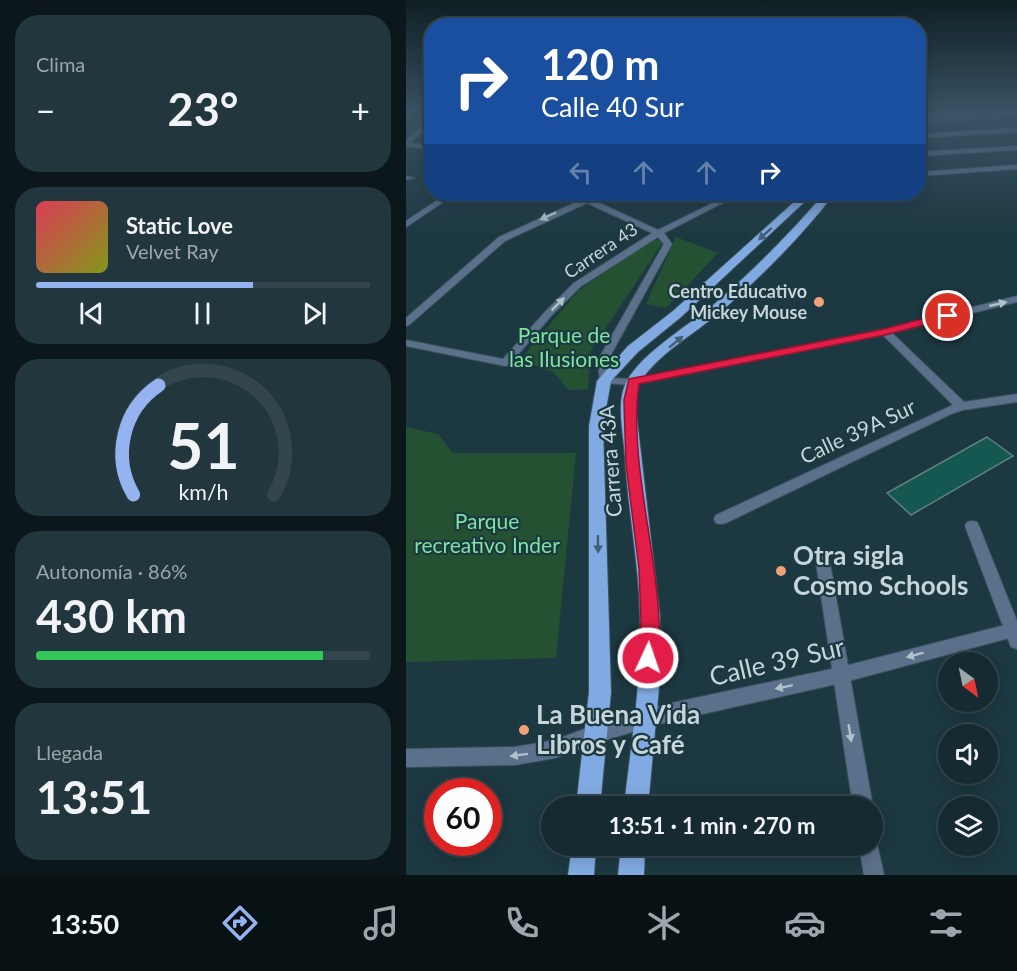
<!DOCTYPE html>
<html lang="es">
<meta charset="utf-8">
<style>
body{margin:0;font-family:Lato,sans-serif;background:#22363d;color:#f1f3f6;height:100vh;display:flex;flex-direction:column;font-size:22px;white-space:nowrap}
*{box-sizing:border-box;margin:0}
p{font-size:20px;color:#9da7ab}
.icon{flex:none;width:33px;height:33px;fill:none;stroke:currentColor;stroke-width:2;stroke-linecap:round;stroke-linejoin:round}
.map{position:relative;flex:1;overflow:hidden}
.side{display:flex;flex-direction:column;gap:15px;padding:15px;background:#0c171b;width:406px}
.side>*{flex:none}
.top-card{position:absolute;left:18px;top:18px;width:502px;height:183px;border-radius:24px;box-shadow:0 3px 15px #0003,0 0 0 2px #34464d;background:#1a4fa0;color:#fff;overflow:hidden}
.needle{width:39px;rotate:147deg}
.tools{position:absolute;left:532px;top:652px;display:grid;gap:12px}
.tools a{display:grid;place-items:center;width:60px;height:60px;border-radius:50%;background:#152a31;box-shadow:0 3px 15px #0003,0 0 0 2px #34464d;font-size:30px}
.speed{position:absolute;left:18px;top:778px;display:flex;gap:12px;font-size:30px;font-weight:700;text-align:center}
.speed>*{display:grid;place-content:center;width:78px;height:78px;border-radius:50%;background:#152a31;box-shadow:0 3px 15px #0003,0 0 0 2px #34464d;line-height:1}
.speed .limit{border:9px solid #d22;background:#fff;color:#111}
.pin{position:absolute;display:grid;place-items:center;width:51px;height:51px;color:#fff;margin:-26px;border:3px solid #fff;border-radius:50%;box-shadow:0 2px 6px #0007}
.me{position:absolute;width:66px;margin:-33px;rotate:3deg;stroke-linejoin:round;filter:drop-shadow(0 0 4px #0008)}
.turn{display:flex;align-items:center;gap:21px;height:126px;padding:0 18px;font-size:27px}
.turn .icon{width:78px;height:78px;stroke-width:2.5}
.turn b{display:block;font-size:42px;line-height:51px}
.lanes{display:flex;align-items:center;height:57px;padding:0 18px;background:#0003;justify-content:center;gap:30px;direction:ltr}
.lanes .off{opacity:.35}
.big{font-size:45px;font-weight:700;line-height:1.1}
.side .card{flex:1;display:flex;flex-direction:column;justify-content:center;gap:9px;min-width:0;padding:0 21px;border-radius:24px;background:#22363d}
.side .dial{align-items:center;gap:0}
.dial svg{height:156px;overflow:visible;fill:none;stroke:#34464d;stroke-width:7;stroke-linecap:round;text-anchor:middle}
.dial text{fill:#f1f3f6;stroke:none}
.song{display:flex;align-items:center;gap:18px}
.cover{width:72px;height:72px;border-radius:9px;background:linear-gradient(135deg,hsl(350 70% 55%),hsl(70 70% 35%))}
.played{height:6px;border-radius:3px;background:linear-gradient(90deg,#95b2f1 65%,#34464d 65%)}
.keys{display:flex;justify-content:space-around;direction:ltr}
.heat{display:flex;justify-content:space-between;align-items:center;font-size:33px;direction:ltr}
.charge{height:9px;border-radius:4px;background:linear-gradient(90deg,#34c759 86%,#34464d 0)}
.trip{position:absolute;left:135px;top:796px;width:342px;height:60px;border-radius:30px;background:#152a31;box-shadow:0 3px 15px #0003,0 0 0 2px #34464d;font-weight:700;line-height:60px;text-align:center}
.menu{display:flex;height:96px;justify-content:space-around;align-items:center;background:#081114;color:#9da7ab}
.menu .icon{width:42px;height:42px}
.menu .current{color:#95b2f1}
.menu b{font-size:27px;color:#f1f3f6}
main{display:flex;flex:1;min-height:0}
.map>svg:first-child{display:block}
.green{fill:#255133}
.building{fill:#155852;stroke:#5f7f7b;stroke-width:1.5}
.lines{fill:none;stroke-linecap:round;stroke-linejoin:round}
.minor-casing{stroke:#3a545d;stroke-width:2}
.tertiary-casing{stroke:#3a545d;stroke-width:2}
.primary-casing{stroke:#3a545d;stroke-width:2}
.minor{fill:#5b708b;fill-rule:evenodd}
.tertiary{fill:#5b708b;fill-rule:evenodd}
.primary{fill:#81aae2;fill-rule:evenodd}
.oneway{fill:#b0c1ca}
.oneway2{fill:#3f6079}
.route{fill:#e11d48;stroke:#92132f;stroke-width:1.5}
.poi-dot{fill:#f0a278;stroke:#1c3841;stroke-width:2}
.labels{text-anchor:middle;stroke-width:4.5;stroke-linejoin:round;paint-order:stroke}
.far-street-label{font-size:18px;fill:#c5d5da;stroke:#1c3841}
.far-poi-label{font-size:18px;font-weight:bold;fill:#c5d5da;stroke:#1c3841;text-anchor:end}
.park-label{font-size:21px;fill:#7ee59e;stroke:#1c3841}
.street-label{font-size:21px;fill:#c5d5da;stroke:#1c3841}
.near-poi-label{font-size:26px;font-weight:bold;fill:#c5d5da;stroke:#1c3841;text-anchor:start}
.near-street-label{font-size:26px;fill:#c5d5da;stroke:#1c3841}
</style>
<main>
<section class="side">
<div class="card"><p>Clima</p>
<div class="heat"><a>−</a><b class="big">23°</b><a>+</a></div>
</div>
<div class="card">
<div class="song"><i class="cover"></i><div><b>Static Love</b><p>Velvet Ray</p></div></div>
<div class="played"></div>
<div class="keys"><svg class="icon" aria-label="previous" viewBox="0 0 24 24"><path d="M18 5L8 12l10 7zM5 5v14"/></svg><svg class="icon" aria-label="pause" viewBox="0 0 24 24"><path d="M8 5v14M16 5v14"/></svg><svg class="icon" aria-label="next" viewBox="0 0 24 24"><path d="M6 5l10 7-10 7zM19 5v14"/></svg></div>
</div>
<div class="card dial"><svg viewBox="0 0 100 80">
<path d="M14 69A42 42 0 1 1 86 69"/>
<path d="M14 69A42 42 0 0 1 27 13" stroke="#95b2f1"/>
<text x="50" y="56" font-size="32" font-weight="700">51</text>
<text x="50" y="72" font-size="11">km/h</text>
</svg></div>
<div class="card"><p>Autonomía · 86%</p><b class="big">430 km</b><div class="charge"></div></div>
<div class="card"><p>Llegada</p><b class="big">13:51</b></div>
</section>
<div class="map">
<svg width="611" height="875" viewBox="0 0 611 875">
<rect width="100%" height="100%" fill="#1c3841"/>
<path class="green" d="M270,237L312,253L260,308L240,304Z
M247,239L257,242L184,352L182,389L163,390L147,372L114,360L172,291Z
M0,427L32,434L47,453H170L150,658L0,662Z"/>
<path class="building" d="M581,437L607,456L505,515L481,493Z"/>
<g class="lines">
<defs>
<path id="minor" d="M611,112V116L513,122V118Z
M26,117V123L4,143L26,146V150L0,146V140Z
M611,128V132L513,138V134Z
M611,146V150L513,156V152Z
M611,165V169L513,176V172Z
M0,176L9,178L0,180Z
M41,194H49L0,227V221Z
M168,194H175L181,197L190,194H198L187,200L252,230L325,194H334L258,233L266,244L202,360L203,378L227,379L479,329L611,296V302L486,333L558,402L611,394V402L557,410L545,414L320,523L315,524L310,523L308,519L310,515L547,405L477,335L227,385L194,383L192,360L258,244L252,237L174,287L145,316L103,365L99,366L0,346V340L97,359L139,312L168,283L246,233L181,203L99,241L3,325L0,326V318L93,237L175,200Z
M566,521L571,522L573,526L611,621V649L605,647L603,642L559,526L561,522Z
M417,557L422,559L424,563L467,807H447L410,563L412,559Z
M466,838L470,839L478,875H458L453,846H466Z"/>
<path id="tertiary" d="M611,622V636L435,683L261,722L189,743L149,758L109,765L0,767V749L109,747L149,740L189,725L261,704L435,667Z"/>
<path id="primary" d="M397,194H407L275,317L232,352L205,381L197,426L205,692L194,807H170L183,692V426L191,381L222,346L267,311Z
M418,194H428C395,237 354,278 313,313C288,334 255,352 236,379C228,390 230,407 231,419L254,617L253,688L242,807H218C225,744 236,680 234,616C233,563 222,511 219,458C218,435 209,402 221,381C236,352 287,323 313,300C351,267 386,231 418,194Z
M166,846H190L188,875H162Z
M215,846H239L238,875H212Z"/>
</defs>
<use href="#minor" class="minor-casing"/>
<use href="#tertiary" class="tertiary-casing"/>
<use href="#primary" class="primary-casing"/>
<use href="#minor" class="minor"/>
<use href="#tertiary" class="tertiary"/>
<use href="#primary" class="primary"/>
</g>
<defs><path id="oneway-solid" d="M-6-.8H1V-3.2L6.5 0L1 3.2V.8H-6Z" transform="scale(1.5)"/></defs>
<g class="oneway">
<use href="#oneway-solid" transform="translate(142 216) rotate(156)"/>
<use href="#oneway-solid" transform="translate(152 304) rotate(-45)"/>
<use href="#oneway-solid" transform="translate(592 304) rotate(-13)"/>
<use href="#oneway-solid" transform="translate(509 655) rotate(165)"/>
<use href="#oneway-solid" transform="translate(378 687) rotate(168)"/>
<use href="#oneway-solid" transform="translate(444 733) rotate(81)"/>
<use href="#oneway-solid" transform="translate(113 755) rotate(173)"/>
</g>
<g class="oneway2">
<use href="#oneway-solid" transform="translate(359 234) rotate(138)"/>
<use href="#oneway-solid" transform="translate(270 342) rotate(-39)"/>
<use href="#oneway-solid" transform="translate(192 544) rotate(89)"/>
</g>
<linearGradient id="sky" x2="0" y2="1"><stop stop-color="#0f1f24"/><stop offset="0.48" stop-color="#3a5365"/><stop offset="1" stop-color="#3a5365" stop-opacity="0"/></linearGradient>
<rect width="611" height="235" fill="url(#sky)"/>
<path class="route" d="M542,312L547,316L545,318L479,335L233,384C223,450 247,537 252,605C253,623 256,648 249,664L242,667L236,664L233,658L235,620L233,568L220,465L218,400L223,379L478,329Z"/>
<g class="poi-dot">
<circle cx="413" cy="302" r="6"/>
<circle cx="375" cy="571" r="6"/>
<circle cx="118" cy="730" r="6"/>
</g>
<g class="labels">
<g class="far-street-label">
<text transform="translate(195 251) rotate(-34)" y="6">Carrera 43</text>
</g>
<g class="far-poi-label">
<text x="401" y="298">Centro Educativo<tspan x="401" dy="21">Mickey Mouse</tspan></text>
</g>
<g class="park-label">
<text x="158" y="343">Parque de<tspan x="158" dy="24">las Ilusiones</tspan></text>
<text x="81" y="529">Parque<tspan x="81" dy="24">recreativo Inder</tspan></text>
</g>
<g class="street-label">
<text transform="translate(452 432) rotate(-25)" y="7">Calle 39A Sur</text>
<text transform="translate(205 461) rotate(-94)" y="7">Carrera 43A</text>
</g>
<g class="near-poi-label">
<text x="387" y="565">Otra sigla<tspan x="387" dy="30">Cosmo Schools</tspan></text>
<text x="130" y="724">La Buena Vida<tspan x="130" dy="30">Libros y Café</tspan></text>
</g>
<g class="near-street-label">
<text transform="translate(371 662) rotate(-13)" y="9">Calle 39 Sur</text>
</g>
</g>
</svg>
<div class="tools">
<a><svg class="needle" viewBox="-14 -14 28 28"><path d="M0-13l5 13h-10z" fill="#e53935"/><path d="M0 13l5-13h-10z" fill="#9da7ab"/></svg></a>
<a><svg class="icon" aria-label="sound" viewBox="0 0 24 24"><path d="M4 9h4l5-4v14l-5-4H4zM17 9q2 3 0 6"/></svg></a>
<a><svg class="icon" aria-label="layers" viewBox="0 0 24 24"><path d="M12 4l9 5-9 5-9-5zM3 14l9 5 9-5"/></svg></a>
</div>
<div class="speed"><div class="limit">60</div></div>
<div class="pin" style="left:542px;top:316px;background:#d93025"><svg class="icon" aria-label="arrive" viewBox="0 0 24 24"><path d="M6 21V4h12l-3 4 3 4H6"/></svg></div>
<svg class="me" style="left:242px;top:658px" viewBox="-20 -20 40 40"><circle r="17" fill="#e11d48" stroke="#fff" stroke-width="3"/><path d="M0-11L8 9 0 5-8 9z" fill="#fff"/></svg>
<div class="trip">13:51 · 1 min · 270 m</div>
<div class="top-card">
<div class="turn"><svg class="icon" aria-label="right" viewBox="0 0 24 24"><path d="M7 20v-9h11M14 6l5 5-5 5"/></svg><div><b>120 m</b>Calle 40 Sur</div></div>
<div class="lanes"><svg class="icon off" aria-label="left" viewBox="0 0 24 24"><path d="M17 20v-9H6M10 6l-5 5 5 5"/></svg><svg class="icon off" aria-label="ahead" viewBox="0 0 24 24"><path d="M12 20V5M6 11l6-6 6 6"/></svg><svg class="icon off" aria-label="ahead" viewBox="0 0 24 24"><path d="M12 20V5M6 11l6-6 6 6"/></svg><svg class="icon" aria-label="right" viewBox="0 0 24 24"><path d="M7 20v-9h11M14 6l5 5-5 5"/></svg></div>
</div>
</div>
</main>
<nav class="menu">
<b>13:50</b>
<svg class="icon current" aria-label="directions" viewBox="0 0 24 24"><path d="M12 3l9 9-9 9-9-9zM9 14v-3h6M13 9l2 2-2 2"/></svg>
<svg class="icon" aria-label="music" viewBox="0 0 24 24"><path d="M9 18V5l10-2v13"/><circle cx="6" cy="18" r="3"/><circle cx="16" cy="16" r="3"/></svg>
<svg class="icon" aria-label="phone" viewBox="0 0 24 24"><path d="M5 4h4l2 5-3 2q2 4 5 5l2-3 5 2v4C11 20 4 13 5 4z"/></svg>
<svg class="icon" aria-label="climate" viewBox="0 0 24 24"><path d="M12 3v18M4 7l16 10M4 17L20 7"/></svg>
<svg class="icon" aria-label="car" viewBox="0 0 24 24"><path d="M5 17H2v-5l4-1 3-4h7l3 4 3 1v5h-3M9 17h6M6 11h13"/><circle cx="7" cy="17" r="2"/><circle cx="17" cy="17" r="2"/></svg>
<svg class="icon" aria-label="filters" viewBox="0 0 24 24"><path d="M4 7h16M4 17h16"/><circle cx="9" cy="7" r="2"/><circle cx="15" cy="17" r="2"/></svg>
</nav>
